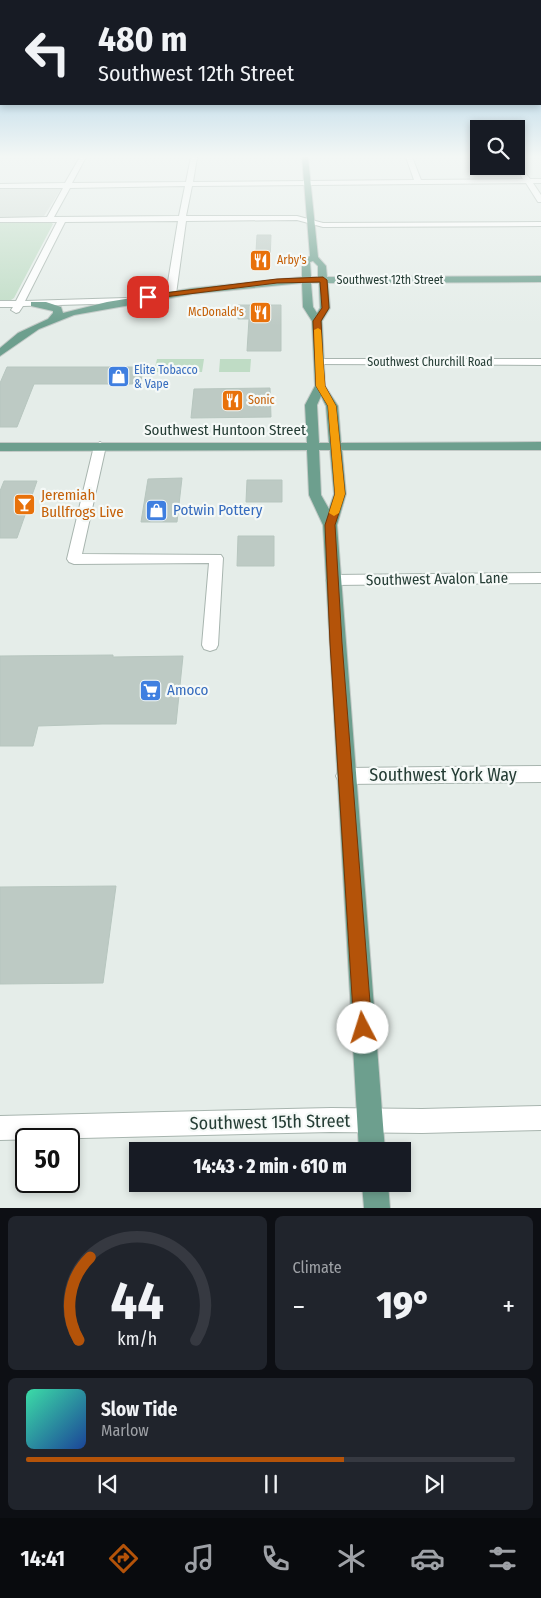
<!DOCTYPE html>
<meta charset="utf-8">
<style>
body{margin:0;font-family:"Fira Sans Condensed",sans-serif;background:#20242c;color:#f1f3f6;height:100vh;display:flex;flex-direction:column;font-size:19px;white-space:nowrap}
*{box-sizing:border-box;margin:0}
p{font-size:16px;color:#9ea1a6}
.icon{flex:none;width:28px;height:28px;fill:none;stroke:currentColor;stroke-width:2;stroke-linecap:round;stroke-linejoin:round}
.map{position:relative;height:1208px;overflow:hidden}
.panel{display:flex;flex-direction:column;gap:8px;padding:8px;background:#0d0f14;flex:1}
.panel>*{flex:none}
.top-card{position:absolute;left:0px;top:0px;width:541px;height:105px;box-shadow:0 2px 8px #0003;background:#171b24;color:#f1f3f6;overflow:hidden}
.tools{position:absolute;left:470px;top:120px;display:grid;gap:10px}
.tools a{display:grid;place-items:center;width:55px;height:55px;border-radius:0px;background:#171b24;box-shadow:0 2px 8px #0003;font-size:25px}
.speed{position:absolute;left:15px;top:1128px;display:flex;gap:10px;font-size:25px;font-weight:700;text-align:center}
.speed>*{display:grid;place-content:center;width:65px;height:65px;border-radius:50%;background:#171b24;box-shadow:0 2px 8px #0003;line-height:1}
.speed .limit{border:2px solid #111;border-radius:8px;background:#fff;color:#111}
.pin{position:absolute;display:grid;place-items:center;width:42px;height:42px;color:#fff;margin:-21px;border-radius:10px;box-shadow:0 2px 8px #0006}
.me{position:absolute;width:55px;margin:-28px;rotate:355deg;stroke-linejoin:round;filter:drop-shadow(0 0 4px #0008)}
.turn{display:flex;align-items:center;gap:18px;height:105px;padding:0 15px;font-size:22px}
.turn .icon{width:65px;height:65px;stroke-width:2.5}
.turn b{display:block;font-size:35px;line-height:42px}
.big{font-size:38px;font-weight:800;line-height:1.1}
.panel .tile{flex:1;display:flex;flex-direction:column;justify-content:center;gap:8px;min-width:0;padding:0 18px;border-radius:8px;background:#20242c}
.panel .dial{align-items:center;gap:0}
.dial svg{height:130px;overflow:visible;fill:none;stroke:#363941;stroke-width:7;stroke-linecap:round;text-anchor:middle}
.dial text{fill:#f1f3f6;stroke:none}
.song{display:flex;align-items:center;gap:15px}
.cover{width:60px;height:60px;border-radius:8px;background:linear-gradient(135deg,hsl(160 70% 55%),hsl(220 70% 35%))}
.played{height:5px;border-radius:2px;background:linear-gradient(90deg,#b45309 65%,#363941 65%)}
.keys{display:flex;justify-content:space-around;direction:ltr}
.heat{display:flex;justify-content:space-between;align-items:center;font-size:28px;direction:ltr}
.panel .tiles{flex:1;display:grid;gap:8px;grid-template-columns:1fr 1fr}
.tile:last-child{grid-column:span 2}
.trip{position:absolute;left:129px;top:1142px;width:282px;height:50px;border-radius:0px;background:#171b24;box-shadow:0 2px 8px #0003;font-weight:800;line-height:50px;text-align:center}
.tab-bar{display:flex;height:80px;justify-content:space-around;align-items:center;background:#090b0e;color:#9ea1a6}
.tab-bar .icon{width:35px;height:35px}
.tab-bar .active{color:#b45309}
.tab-bar b{font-size:22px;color:#f1f3f6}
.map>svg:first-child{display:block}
.built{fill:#d3ddd7}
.green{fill:#bfdcc5}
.building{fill:#bdcac4;stroke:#b7c6bf}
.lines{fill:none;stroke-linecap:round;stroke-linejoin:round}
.minor-casing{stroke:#a8b5af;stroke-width:2}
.major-casing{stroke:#c2c9c6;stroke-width:2}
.minor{fill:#fff;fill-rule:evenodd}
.major{fill:#6d9f8e;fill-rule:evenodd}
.route{fill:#b45309;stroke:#753606}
.slow{fill:#f59e0b}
.labels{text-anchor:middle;stroke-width:4.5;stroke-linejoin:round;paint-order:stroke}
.far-food-label{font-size:12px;fill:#c56008;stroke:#f5f9f7;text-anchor:start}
.far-street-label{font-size:12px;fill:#253d35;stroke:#f5f9f7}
.far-shop-label{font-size:12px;fill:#366cbe;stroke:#f5f9f7;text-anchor:start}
.street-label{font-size:15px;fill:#253d35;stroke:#f5f9f7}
.food-label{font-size:15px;fill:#c56008;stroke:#f5f9f7;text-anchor:start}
.shop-label{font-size:15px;fill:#366cbe;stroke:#f5f9f7;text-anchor:start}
.near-street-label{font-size:18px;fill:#253d35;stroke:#f5f9f7}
</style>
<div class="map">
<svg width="541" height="1208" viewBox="0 0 541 1208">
<rect width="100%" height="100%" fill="#e5ede9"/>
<path class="built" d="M0,187H60L61,189L44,216L0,218Z"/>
<path class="green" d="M0,221H49L53,224L14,298L11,300L0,301Z
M157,359H204L202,372H154Z
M220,359H251L250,372H219Z"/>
<path class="building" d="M257,235H271L270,263H268V268H255Z
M238,305H281V351H247L249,319H238Z
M7,367H144L140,384H34L17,427H0V383Z
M270,388L271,417L191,418L194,389Z
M182,478L177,522H141L148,479Z
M247,480H282V502H246Z
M4,481H37L17,538H0V491Z
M238,536H274V566H237Z
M113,655V657L183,656L176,724H102L38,726L33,746H0V656Z
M116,886L103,983L0,984V887Z"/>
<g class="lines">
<defs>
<path id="minor" d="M80,157H86L72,183L186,182L191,157H197L193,182L414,180L406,157H412L421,180L523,179L515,166L516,161L530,179H541V183H533L541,195V202H538L526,183L192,186L186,216H297L323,223L541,222V226L323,227L297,220L186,221L176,294L171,297L166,294L178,221L65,222L25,301L126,298L131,301L129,303L23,306L19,312L16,313L11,310L13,307H0V301H16L57,222H0V218L47,217L63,188H0V184L65,183ZM185,186L179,216L54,217L70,188Z
M319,359H541V365L315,364L314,362Z
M100,442L106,446L82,554L221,555L223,558L218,645L216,649L210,651L204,649L202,645L209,563L74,564L69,562L67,559L94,446Z
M541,573V583L333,585L328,584L326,580L328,576L333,575Z
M541,766V782L345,784L339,782L336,776L339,770L345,768Z
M541,1106V1130L422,1133L331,1132L0,1140V1116L331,1108L422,1109Z"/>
<path id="major" d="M302,157H308L318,257L326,266L327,277L541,276V282L328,283L330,308L322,321L325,386L338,406L341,443L541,442V450H342L346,494L337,525L385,1151H359L323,525L309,495L307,450L0,451V443H307L305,405L315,386L312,321L303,307L302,283L193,294L74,315L39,329L0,356V348L18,333L48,319L53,313V311L31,306V302H46L61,307L63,313L107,302L193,288L302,277V261L310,256ZM313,261L318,266V277H311L310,262ZM311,283H319L320,308L317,313L313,307ZM321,396L326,406L329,443H319L317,405ZM319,450H330L334,494L329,509L321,495Z
M362,1184H388L390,1208H364Z"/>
</defs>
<use href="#minor" class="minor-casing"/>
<use href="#major" class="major-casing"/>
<use href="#minor" class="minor"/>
<use href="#major" class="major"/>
</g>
<linearGradient id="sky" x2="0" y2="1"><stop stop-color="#85bcdd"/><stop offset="0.48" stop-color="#f3f7f5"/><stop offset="1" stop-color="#f3f7f5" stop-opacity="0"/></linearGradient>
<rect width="541" height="326" fill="url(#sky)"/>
<path class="route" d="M323,277L327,280L329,308L321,321L323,362L325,386L336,406L345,494L335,525L342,643L372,1028L369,1034L363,1037L357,1034L354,1028L330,643L325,525L335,494L328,406L316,386L315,362L313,321L322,308L320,282L277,283L148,299L144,297L148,295L277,279Z"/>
<path class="slow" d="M318,328L321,330L325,386L336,406L345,494L339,513L334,516L329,513L335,494L328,406L316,386L314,330Z"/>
<defs>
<symbol id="restaurant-square" viewBox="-11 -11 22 22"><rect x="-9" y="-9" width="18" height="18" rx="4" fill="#e8710a" stroke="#f5f9f7"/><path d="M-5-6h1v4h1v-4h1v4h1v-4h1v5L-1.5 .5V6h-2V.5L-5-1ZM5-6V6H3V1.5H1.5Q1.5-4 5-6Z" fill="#fff"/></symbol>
<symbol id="shop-square" viewBox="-11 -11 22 22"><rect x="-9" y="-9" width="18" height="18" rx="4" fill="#3f7fe0" stroke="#f5f9f7"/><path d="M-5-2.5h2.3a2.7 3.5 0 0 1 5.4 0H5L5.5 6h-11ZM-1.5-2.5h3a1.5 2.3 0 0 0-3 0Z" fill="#fff"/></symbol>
<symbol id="bar-square" viewBox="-11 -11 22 22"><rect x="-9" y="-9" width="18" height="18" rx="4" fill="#e8710a" stroke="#f5f9f7"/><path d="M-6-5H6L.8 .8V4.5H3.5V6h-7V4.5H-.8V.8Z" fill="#fff"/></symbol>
<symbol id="supermarket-square" viewBox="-11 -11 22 22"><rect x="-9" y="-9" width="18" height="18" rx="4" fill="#3f7fe0" stroke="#f5f9f7"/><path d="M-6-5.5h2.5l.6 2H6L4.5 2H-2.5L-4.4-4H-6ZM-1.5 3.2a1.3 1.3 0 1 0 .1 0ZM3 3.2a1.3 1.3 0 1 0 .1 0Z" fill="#fff"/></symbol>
</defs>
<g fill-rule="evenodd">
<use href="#restaurant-square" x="248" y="248" width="25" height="25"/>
<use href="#restaurant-square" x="248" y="300" width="25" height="25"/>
<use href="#shop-square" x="106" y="364" width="25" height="25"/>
<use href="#restaurant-square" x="220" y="388" width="25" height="25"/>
<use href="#bar-square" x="12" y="492" width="25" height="25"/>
<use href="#shop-square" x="144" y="498" width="25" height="25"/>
<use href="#supermarket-square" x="138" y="678" width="25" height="25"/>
</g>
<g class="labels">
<g class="far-food-label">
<text x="277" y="264">Arby's</text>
<text x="244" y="316" text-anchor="end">McDonald's</text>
<text x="248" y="404">Sonic</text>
</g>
<g class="far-street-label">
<text x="390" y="284">Southwest 12th Street</text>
<text x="430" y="366">Southwest Churchill Road</text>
</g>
<g class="far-shop-label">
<text x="134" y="374">Elite Tobacco<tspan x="134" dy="14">&amp; Vape</tspan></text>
</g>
<g class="street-label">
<text x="225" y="435">Southwest Huntoon Street</text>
<text transform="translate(437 579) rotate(-1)" y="5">Southwest Avalon Lane</text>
</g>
<g class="food-label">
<text x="41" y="500">Jeremiah<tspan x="41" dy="17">Bullfrogs Live</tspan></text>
</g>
<g class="shop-label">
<text x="173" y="515">Potwin Pottery</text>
<text x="167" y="695">Amoco</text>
</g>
<g class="near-street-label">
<text x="443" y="781">Southwest York Way</text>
<text transform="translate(270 1122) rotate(-1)" y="6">Southwest 15th Street</text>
</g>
</g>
</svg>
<div class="tools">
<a><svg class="icon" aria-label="search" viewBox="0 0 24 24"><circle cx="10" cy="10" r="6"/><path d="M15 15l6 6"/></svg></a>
</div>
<div class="speed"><div class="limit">50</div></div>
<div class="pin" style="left:148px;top:297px;background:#d93025"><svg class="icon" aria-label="arrive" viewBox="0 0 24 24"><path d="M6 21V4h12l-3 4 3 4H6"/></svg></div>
<svg class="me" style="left:363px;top:1028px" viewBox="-20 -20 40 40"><circle r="19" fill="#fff"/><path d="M0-13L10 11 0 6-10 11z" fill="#b45309"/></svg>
<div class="trip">14:43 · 2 min · 610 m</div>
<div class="top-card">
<div class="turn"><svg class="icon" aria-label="left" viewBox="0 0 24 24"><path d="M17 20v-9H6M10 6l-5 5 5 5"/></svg><div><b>480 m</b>Southwest 12th Street</div></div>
</div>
</div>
<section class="panel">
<div class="tiles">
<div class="tile dial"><svg viewBox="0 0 100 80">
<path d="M14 69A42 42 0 1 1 86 69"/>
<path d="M14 69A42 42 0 0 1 21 18" stroke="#b45309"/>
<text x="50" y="56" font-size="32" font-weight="700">44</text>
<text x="50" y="72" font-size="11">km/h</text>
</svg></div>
<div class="tile"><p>Climate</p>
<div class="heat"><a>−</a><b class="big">19°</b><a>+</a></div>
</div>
<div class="tile">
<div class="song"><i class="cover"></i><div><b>Slow Tide</b><p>Marlow</p></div></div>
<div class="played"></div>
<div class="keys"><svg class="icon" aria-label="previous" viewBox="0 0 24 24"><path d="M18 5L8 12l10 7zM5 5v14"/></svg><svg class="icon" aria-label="pause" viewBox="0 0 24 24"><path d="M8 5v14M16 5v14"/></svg><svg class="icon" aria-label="next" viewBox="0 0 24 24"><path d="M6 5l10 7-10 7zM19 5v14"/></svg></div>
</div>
</div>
</section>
<nav class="tab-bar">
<b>14:41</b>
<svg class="icon active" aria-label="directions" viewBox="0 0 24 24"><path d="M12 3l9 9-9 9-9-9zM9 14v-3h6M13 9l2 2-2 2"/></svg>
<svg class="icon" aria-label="music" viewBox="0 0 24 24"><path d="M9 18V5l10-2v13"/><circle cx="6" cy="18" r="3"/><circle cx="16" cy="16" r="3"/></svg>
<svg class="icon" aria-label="phone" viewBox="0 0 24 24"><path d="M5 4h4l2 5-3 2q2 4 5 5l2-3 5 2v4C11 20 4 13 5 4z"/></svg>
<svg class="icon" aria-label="climate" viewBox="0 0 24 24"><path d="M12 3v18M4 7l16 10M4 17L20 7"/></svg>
<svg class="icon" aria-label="car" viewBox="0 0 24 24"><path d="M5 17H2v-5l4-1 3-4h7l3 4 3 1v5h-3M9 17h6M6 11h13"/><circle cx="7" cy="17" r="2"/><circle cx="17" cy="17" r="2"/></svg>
<svg class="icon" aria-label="filters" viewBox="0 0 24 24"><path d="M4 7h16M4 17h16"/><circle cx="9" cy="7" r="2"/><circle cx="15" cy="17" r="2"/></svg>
</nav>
